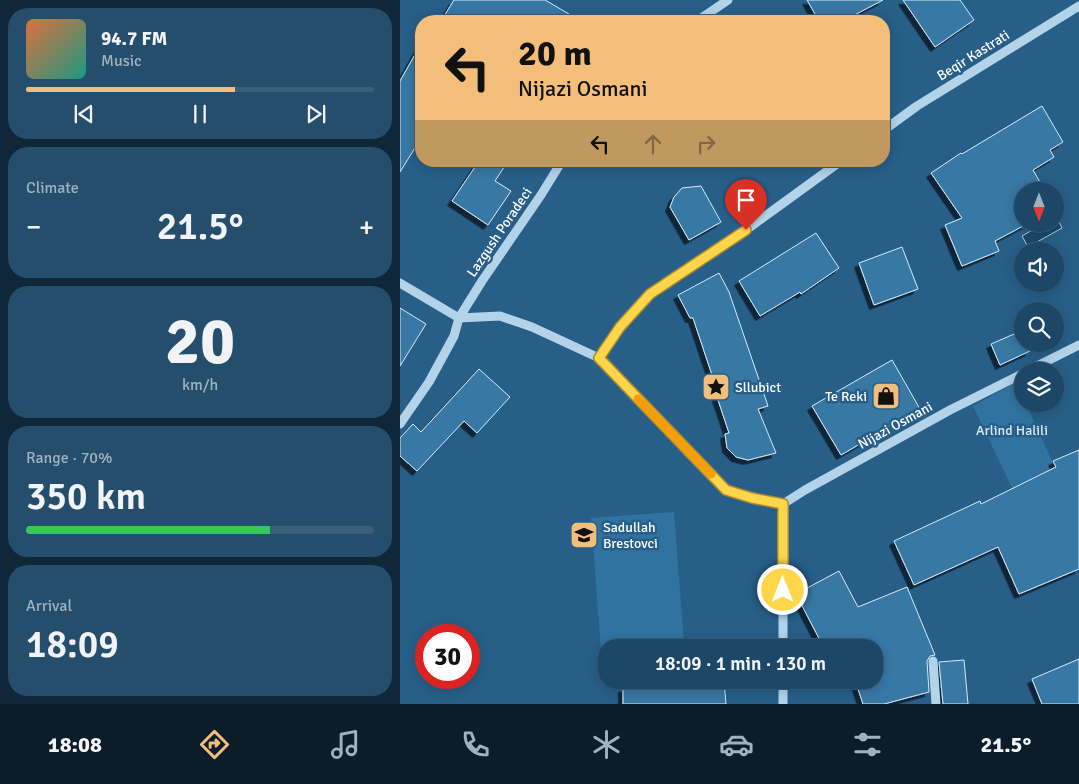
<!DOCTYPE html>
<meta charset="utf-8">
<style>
body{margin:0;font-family:Signika,sans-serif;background:#254e6d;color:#f1f3f6;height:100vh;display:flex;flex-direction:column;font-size:19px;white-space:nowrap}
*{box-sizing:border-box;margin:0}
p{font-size:16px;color:#a0b2c0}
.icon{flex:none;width:28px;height:28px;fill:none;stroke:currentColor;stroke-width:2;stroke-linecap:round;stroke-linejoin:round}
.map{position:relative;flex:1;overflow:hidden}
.sheet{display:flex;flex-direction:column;gap:8px;padding:8px;background:#102739;width:400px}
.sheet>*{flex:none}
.guide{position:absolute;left:15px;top:15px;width:475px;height:152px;border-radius:20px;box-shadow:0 2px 12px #0003,0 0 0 1px #3b5f7b;background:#f2be79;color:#111;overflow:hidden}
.needle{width:32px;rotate:180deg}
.fabs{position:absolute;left:614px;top:182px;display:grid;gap:10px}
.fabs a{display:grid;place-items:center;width:50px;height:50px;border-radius:50%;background:#1d4767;box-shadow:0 2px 12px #0003,0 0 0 1px #3b5f7b;font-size:25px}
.speed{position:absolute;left:15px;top:624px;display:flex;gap:10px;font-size:25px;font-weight:700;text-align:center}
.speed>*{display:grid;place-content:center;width:65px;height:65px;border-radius:50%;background:#1d4767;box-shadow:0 2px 12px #0003,0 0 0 1px #3b5f7b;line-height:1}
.speed .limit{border:8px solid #d22;background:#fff;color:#111}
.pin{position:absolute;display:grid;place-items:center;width:42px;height:42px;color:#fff;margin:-51px -21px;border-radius:50% 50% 50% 0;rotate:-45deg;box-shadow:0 0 5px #0007}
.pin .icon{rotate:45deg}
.me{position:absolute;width:55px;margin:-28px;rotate:0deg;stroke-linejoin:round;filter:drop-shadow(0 0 4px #0008)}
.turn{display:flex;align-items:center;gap:18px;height:105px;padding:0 20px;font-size:22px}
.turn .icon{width:65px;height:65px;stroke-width:2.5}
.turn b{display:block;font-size:35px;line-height:42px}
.lanes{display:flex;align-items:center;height:48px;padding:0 20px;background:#0003;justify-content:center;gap:25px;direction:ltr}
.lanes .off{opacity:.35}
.big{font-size:38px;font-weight:600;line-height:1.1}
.sheet .widget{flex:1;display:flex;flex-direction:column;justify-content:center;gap:8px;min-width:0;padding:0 18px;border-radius:20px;background:#254e6d}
.sheet .dial{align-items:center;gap:0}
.dial b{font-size:65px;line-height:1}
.song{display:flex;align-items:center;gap:15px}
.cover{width:60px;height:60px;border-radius:8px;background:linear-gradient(135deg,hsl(20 70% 55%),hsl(170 70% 35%))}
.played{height:5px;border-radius:2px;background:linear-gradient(90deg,#f2be79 60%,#3b5f7b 60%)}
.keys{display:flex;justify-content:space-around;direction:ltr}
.heat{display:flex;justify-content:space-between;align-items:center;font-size:28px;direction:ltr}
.charge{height:8px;border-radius:4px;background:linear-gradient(90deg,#34c759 70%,#3b5f7b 0)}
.trip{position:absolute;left:198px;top:639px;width:285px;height:50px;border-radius:20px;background:#1d4767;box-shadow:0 2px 12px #0003,0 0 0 1px #3b5f7b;font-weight:600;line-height:50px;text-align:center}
.dock{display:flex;height:80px;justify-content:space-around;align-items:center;background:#0c1c29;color:#a0b2c0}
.dock .icon{width:35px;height:35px}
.dock .selected{color:#f2be79}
.dock b{font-size:22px;color:#f1f3f6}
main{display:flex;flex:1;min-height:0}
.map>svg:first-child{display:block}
.green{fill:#3173a0}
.water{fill:#1b4869;stroke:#a8d0e9}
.building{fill:#3778a5;stroke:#d7eaf7;filter:url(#shadow)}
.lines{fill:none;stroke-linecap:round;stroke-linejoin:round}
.minor{stroke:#b3d3e9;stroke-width:9}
.route-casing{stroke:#a68a30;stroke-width:12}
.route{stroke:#ffd54a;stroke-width:9}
.slow{stroke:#f59e0b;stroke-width:9}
.labels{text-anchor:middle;stroke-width:5;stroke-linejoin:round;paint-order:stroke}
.street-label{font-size:14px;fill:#fff;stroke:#275f89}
.poi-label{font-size:14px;fill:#fff;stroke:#275f89;text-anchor:start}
.park-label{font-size:14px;fill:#d7eaf7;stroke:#275f89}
</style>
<main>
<section class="sheet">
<div class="widget">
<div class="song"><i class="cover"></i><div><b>94.7 FM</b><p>Music</p></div></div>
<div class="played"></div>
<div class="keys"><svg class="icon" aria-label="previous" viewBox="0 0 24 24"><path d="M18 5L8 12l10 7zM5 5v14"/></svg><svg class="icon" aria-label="pause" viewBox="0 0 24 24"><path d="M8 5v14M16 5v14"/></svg><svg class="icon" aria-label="next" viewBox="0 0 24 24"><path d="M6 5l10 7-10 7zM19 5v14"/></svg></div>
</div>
<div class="widget"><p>Climate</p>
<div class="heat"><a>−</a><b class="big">21.5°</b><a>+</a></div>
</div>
<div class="widget dial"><b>20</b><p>km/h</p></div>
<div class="widget"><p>Range · 70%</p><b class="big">350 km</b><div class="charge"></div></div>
<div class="widget"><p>Arrival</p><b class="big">18:09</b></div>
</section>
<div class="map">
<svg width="679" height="704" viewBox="0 0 679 704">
<defs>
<filter id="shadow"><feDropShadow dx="-4.5" dy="4.5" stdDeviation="0" flood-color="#0009"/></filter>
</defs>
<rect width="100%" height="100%" fill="#275f89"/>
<path class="green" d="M616,382L622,396V404H626L676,513L633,532L573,406Z
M274,512L284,644L235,647L206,648V650H201L191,518Z"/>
<path class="water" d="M656,216L662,228L628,247L622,236L643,224H655Z"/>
<path class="building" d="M54,0H145L181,21H41Z
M407,0H483L443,21H419Z
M503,0H560L574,20L535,47Z
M21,44V138L0,172V81Z
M642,106L663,142L650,150L654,157L633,170L645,191H622V224H627L595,241L599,251L562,266L545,225L562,218L531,173L561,153L562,154Z
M79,161H108L95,181L111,191L88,225L52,201Z
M301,186L321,222L289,240L270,207L274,197L282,188Z
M416,233L439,268L401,294L400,292L360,316L339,281Z
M502,247L518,289L474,305L459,263Z
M319,273L329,292L368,406L358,409L376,453L348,460L336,457L327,448L325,434L329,433L312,382L314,381L293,318H290L278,295Z
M0,308L26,324L0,366Z
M621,331L622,344H627L630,351L600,365L591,344Z
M492,360L520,409L441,455L412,406Z
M79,369L110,397L77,433L64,421L17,471L0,456V438L13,424L21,432Z
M679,450V569L619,594L598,547L514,585L494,541L580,501L581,504L656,467L653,461Z
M439,571L458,607L507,587L535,655L530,656L527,661L529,692L484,704H463L455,680H474V648H424L396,594Z
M679,659V704H642L632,679Z
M564,660L568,704H543L539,662Z
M316,680H324L326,704H223V688Z"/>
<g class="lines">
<path class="minor" d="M297,21L328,0
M484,130L517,106L679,6
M0,283L59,318
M59,318L100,316L132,327L199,358L326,490L352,498L383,504L405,490L550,410L622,374
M199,358L220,327L250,294L346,230L441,161
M627,371L679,345
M0,424L29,382L54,336L59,318L82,281L141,195L162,161
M383,648V504
M533,661L536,704
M383,704V680"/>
</g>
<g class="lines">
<defs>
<path id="route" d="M346,230L250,294L220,327L199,358L326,490L352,498L383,504V590"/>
</defs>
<use href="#route" class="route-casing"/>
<use href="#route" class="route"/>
<path class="slow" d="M238,399L311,474"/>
</g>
<defs>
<symbol id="sight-square" viewBox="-11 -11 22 22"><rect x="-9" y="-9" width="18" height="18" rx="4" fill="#f2be79" stroke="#275f89"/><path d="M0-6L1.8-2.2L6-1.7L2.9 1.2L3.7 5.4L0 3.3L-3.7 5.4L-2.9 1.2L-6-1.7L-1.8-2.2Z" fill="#111"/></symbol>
<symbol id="shop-square" viewBox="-11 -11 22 22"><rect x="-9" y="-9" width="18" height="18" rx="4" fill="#f2be79" stroke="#275f89"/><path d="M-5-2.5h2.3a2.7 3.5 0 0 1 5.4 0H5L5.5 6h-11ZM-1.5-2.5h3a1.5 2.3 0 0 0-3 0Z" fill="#111"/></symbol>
<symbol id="school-square" viewBox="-11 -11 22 22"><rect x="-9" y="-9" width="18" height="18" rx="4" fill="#f2be79" stroke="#275f89"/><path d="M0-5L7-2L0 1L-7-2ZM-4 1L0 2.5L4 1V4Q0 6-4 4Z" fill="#111"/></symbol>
</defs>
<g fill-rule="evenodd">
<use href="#sight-square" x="300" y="371" width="32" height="32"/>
<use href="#shop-square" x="470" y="380" width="32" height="32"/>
<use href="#school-square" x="168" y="519" width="32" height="32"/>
</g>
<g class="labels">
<g class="street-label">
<text transform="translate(573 55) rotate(-32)" y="5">Beqir Kastrati</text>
<text transform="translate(99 232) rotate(-56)" y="5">Lazgush Poradeci</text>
<text transform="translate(495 425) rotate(-29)" y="5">Nijazi Osmani</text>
</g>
<g class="poi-label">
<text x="335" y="392">Sllubict</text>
<text x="467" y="401" text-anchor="end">Te Reki</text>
<text x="203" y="532">Sadullah<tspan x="203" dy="16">Brestovci</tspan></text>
</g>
<g class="park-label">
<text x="612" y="435">Arlind Halili</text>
</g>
</g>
</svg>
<div class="fabs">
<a><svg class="needle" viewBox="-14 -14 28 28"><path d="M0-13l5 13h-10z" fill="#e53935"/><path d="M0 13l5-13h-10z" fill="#a0b2c0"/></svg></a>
<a><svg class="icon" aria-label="sound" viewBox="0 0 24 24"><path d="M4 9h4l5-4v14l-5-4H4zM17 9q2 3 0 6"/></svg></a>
<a><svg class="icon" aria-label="search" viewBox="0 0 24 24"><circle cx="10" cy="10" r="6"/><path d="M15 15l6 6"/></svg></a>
<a><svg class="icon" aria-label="layers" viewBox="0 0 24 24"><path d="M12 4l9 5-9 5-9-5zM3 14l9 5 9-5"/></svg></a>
</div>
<div class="speed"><div class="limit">30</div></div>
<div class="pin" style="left:346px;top:230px;background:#d93025"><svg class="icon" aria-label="arrive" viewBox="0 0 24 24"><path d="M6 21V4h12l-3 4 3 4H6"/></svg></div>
<svg class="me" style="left:383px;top:590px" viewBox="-20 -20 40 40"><circle r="17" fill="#ffd54a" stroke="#fff" stroke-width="3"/><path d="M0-11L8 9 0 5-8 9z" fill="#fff"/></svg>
<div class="trip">18:09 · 1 min · 130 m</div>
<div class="guide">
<div class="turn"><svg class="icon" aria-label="left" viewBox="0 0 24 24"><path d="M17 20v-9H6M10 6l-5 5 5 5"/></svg><div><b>20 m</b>Nijazi Osmani</div></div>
<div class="lanes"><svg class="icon" aria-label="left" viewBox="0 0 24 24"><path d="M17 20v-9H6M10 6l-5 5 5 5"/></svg><svg class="icon off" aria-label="ahead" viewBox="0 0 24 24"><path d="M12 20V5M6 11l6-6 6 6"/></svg><svg class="icon off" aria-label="right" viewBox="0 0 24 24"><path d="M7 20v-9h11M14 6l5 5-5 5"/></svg></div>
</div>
</div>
</main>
<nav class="dock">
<b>18:08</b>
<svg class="icon selected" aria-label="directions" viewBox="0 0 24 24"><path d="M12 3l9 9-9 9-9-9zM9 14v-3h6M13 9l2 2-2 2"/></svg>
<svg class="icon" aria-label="music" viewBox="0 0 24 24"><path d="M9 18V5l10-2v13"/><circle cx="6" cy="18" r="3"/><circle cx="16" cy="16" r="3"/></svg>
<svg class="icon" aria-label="phone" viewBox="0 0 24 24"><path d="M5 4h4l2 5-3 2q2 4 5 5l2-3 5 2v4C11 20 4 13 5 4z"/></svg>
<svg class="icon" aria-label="climate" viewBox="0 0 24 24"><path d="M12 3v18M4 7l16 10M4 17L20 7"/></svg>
<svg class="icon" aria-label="car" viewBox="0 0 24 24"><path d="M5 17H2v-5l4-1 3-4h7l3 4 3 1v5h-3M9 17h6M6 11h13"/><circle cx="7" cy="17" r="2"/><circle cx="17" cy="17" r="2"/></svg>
<svg class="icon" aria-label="filters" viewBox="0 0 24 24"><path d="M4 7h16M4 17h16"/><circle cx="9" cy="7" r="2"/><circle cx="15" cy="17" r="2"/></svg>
<b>21.5°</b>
</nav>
